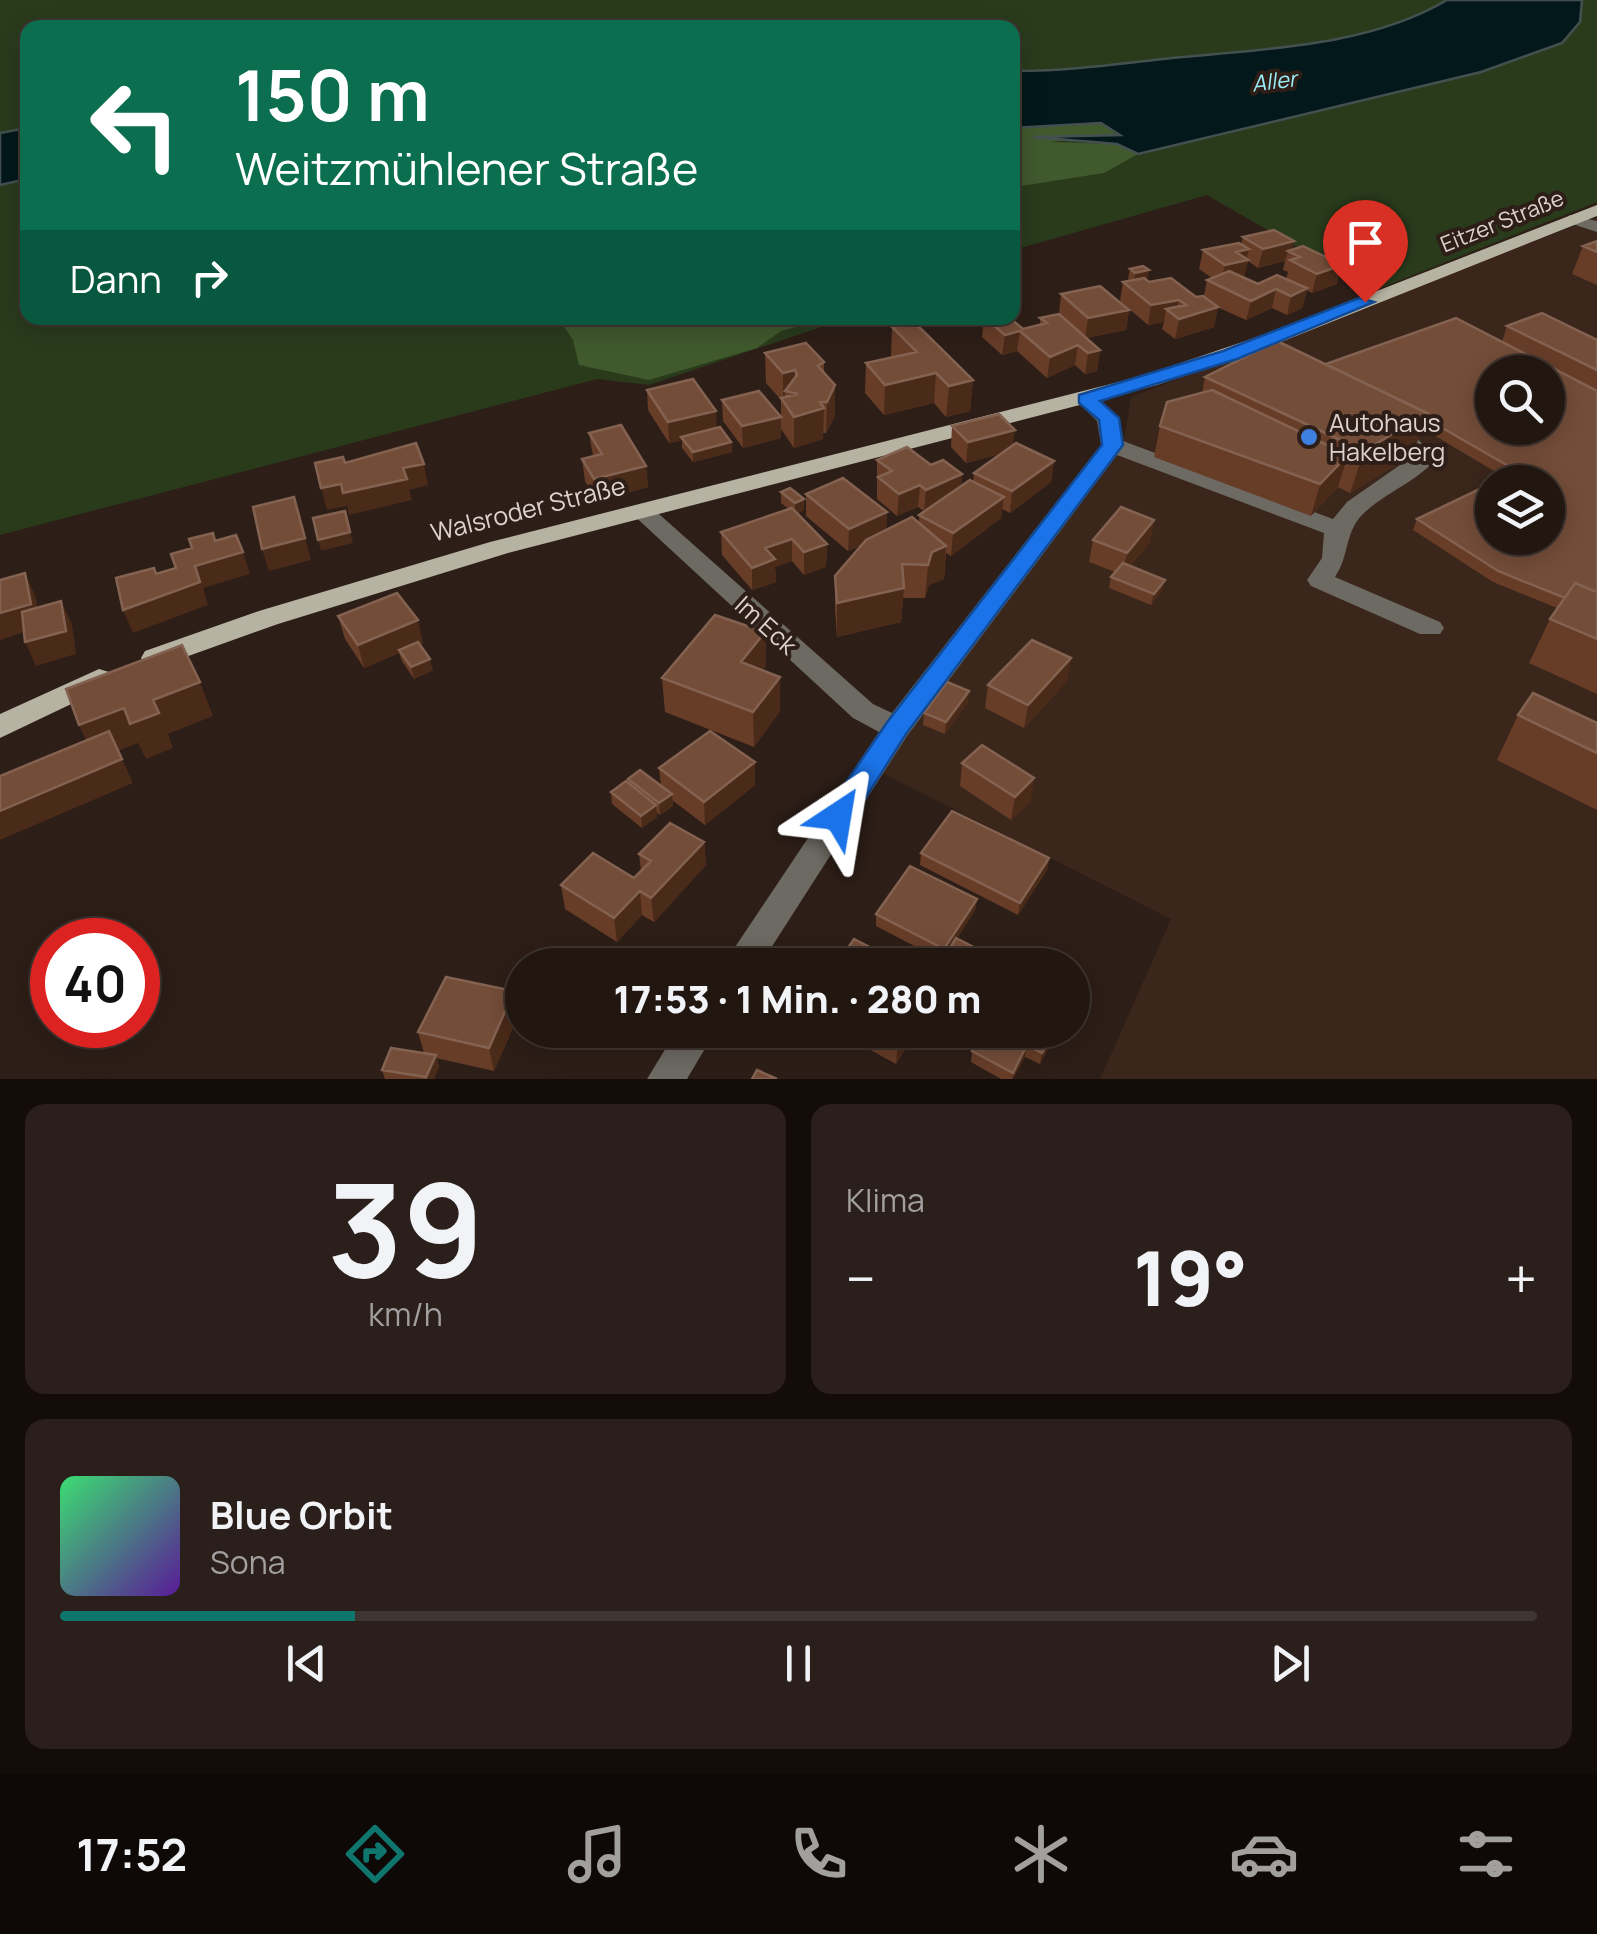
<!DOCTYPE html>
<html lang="de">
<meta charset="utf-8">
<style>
body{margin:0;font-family:Manrope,sans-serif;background:#2a1f1a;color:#f1f3f6;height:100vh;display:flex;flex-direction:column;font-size:38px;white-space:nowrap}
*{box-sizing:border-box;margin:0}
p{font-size:32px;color:#a29f9f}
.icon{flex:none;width:55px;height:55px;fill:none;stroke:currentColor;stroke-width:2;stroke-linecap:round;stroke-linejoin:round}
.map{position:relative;height:1079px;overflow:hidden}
.drawer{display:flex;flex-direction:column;gap:25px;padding:25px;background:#130c09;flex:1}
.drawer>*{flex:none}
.guide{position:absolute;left:20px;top:20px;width:1000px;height:305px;border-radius:20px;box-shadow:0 5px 25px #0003,0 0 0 2px #3f3531;background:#0b6e4f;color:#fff;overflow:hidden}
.buttons{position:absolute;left:1475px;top:355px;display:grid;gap:20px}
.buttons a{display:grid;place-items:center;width:90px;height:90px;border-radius:50%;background:#221611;box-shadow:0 5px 25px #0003,0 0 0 2px #3f3531;font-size:50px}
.speed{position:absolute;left:30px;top:918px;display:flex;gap:20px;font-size:50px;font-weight:700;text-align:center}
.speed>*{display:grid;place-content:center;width:130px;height:130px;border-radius:50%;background:#221611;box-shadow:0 5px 25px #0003,0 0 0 2px #3f3531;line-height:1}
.speed .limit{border:15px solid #d22;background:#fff;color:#111}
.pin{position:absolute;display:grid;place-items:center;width:85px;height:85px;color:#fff;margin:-102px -42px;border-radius:50% 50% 50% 0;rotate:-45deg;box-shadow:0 0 10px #0007}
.pin .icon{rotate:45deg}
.me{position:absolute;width:110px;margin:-55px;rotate:33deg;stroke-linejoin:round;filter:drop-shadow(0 0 8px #0008)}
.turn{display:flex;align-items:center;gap:35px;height:210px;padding:0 50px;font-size:45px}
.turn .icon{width:130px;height:130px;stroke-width:2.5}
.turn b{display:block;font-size:70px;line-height:85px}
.then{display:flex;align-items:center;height:95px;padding:0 50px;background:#0003;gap:20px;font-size:38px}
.big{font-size:75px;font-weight:800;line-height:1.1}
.drawer .card{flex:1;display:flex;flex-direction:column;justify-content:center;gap:15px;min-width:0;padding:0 35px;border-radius:20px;background:#2a1f1a}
.drawer .dial{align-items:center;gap:0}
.dial b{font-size:130px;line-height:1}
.song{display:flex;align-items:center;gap:30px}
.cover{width:120px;height:120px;border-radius:15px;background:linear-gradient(135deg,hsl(140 70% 55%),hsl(270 70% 35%))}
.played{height:10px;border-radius:5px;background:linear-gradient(90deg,#0f766e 20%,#3f3531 20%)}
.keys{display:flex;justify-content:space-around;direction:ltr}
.heat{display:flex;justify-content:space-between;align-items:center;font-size:55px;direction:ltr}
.drawer .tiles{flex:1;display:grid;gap:25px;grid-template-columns:1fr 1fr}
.card:last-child{grid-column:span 2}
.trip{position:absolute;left:505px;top:948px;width:585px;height:100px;border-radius:50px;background:#221611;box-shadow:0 5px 25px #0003,0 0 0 2px #3f3531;font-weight:800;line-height:100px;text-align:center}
.tab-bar{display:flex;height:160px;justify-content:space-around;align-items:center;background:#0e0907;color:#a29f9f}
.tab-bar .icon{width:70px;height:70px}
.tab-bar .active{color:#0f766e}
.tab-bar b{font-size:45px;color:#f1f3f6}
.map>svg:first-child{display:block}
.built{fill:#3a261b;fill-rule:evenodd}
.green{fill:#2a3b1c}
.forest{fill:#40592d}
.water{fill:#02181a;stroke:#445050;stroke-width:2.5}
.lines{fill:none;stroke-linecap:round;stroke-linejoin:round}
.minor{fill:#6c6a62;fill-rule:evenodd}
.major{fill:#b7b3a3;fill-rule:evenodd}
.wall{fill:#673d28;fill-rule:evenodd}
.shaded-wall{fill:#4a2a19}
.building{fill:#744d39;stroke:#846251;stroke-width:2.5;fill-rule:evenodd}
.route{fill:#1a73e8;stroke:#114b97;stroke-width:2.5}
.shop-dot{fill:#3f7fe0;stroke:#2d1e17;stroke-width:4}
.labels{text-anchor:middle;stroke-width:8;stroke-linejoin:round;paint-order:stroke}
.far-water-label{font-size:22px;font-style:italic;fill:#9aeef9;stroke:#2d1e17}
.far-street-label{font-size:22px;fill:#ddd2ce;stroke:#2d1e17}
.poi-label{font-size:25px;fill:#ddd2ce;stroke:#2d1e17;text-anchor:start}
.street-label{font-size:25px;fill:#ddd2ce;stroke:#2d1e17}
</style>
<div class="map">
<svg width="1597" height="1079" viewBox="0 0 1597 1079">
<rect width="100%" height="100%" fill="#2d1e17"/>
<path class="built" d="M1597,217V1079H1100L1171,919L876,770L1109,467L1125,435L1131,397ZM1492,372H1548V428H1492ZM1492,482H1548V538H1492Z"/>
<path class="green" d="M0,0H1597V202L1373,291L1207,195L1013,250L1012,28H28V318H848L649,385L597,379L582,383L0,535Z"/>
<path class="forest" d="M1101,123L1122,135L1049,142L1117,144L1138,154L1104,173L1021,186L1013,183V128Z
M558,318H830L781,331L757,348L649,380L579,365L573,340Z"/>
<path class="water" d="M1447,0H1582L1580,22L1562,43L1481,72L1138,154L1117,144L1033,137L1120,135L1101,123L1013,128V71C1066,71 1119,64 1172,58C1262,49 1368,47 1447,0Z
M27,128V179L0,185V133Z"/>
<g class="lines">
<path class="minor" d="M1569,215L1597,221V232L1569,223Z
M1086,393L1116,414L1123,441L1333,519L1347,502L1410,458C1403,444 1385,444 1376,432L1379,427C1402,422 1424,441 1435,460C1416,482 1385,493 1364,513C1344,532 1350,555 1335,577L1440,622L1444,628L1440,634H1420L1311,586L1307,580L1322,558L1324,533L1117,455L907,736L760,965H723L879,732L853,718L630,512L642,505L651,507L873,704L892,713L1101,445L1097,421L1075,399Z
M677,1030H716L687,1079H647Z"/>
<path class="major" d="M1597,205V216L1286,340L1157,385L508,553L278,624L155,668L145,665L141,658L145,651L259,611L490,542L1142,376L1272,332Z
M99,669L109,672L113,679L109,686L0,738V714Z"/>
</g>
<path class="wall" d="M1243,237L1294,241L1292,249L1337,284L1312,293L1307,290L1302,308L1287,315L1272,308L1246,320L1217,307H1218L1214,327L1175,339L1162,329L1164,322L1148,325L1120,301L1123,282L1131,281L1128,279L1130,269L1149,270L1147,279L1146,280L1149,282L1196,297L1204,296L1207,280L1212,278L1199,269L1203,250L1241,244ZM1248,261L1258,268L1285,261L1283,270L1288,272L1286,279L1258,284L1244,277Z
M1597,241V285L1572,274L1583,246Z
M1061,294L1129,310L1126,330L1086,338L1100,350L1097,371L1085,374L1075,365L1047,378L1017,351L1002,355L982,337L984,318L1023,329L1040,325V318L1059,314Z
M1507,326L1597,340V694L1529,663L1550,619L1557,608L1493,582L1413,530L1417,519L1504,477L1422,428L1413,454L1350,493L1338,487L1311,516L1154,457L1160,426L1202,393L1205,377L1326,364L1502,342Z
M892,327L973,380L970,411L946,417L934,403L884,415L865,393L866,363L891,357Z
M765,353L824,362V373L835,416L826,433H823V439L794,448L781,429V400L766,383Z
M647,390L717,428L731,442L732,452L693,462L682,448V440L669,443L648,410Z
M722,400L781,438L743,448L723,421Z
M952,426L1054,461L1051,482L1010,513L1002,509L1001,518L951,556L946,553L944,579L929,585L925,598H903L901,622L837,637L835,610V576L862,545L848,551L806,516V494L887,512L886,530L919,523V515L924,511L918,507L897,516L877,499V460L931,465L962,474L961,486L973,482L974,473L1000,454L966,463L951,447Z
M589,433L646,466L648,487L596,501L585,481L582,459L593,456Z
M781,492L804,510L798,513L827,544L826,567L804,575L792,561L775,567L776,582L752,590L722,555L721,532L789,509L781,503Z
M1154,520L1150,542L1130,566L1162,591L1151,605L1109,588L1111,577L1115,572L1089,562L1093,540Z
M338,616L423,643L420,644L433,670L414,679L402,661L399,653L364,668L345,639Z
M765,632L766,666L762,670L780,711L754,747L665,712L662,678Z
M1071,658L1067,681L1024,728L985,708L988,685Z
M968,702L945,734L923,725L924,713Z
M1518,715L1597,723V810L1497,760Z
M962,763L1031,802L1011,820L960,786Z
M659,768L755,785L705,825L672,800L673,806L660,815L656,812L657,817L642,828L612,804L611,792L628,783V779L661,786Z
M704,842L706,865L654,922L642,915L617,942L565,909L561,885L634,878L641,870L639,854Z
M921,853L1049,858L1047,870L1018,915L920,865Z
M977,899L975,910L943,961L876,926V914Z
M519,1014L494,1071L436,1058L439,1066L434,1079H385L382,1070L424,1053L418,1032Z
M834,1030H917L896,1064Z
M984,1030H1058L1040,1064L1025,1057L1013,1079H1001L971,1062L972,1051Z"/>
<path class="shaded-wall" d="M1294,241L1291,252L1288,251L1285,261L1258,268L1263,249Z
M1249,249L1246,261L1248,260L1244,279L1220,284L1225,265L1236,252Z
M1342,265L1337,284L1312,293L1317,274Z
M1149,270L1147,279L1134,283L1135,273Z
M1307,288L1302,308L1287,315L1291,296Z
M1276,289L1272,308L1246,320L1251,301Z
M1179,300L1176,316L1166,309L1164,322L1148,325L1151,305Z
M1218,307L1214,327L1175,339L1179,319Z
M1129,310L1126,330L1085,338L1088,318Z
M1020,331L1017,351L1002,355L1005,335Z
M1078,345L1075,365L1047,378L1050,357Z
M1100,350L1097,371L1085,374L1088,353Z
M795,370V393L785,391V403L783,404V373Z
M936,373L934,403L884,415L885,385Z
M973,380L970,411L946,417L949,386Z
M835,385V416L826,433L827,402Z
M824,408L823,439L794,448V417Z
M716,411L717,432L681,437L682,440L669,443L668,422Z
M1427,413L1413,454L1350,493L1364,451Z
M781,417V438L743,448L742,426Z
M1015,430L1012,451L966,463L968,442Z
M731,442L732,452L693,462V452Z
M1348,455L1338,487L1311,516L1320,484Z
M1054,461L1051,482L1010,513L1012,491Z
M424,464L428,485L409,490L412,500L349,515L347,506L327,510L321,488Z
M646,466L648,487L596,501L594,479Z
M962,474L960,496L924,511L926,490Z
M920,485L918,507L897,516L899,494Z
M1004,497L1001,518L951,556L953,533Z
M804,499V510L795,514V503Z
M887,512L886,534L848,551L849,529Z
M300,519L311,560L269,571L262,549Z
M1154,520L1150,542L1122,575L1127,553Z
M350,532L353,543L321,551L318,540Z
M792,539V561L775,567L776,582L752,590V568L765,548Z
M827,544L826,567L804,575V552Z
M946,546L944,579L929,585L925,598L928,565L932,552Z
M243,552L250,574L203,588L208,605L133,633L123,610L165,595L195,566Z
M25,573L35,595L42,626L0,640V613Z
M1165,580L1162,591L1151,605L1154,594Z
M904,588L901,622L837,637V603Z
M61,601L72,624L76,654L36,666L25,642Z
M418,620L423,643L364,668L358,645Z
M765,632L766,666L742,697L741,662Z
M1071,658L1067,681L1024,728L1028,705Z
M430,659L433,670L414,679L411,667Z
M780,677V711L754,747L753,712Z
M200,682L213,716L168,734L173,748L146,759L138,743L95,760L79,725Z
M969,691L968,702L945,734L946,722Z
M122,759L133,783L0,840V811Z
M755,762V785L705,825L704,802Z
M1034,778L1031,802L1011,820L1015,797Z
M672,794L673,806L660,815L659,803Z
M656,805L657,817L642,828L641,816Z
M704,842L706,865L654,922L651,898Z
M1049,858L1047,870L1018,915L1020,903Z
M640,891L642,915L617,942L614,918Z
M977,899L975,910L943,961L944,949Z
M514,991L519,1014L494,1071L489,1048Z
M905,1030H917L896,1064L898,1041Z
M1055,1030H1058L1040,1064L1042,1053Z
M1027,1045L1025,1057L1013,1079H1012L1013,1073Z
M436,1055L439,1066L434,1079H427Z"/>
<path class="building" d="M1274,230L1294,241L1263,249L1243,237Z
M1597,241V252L1583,246Z
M1239,243L1249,249L1236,252L1248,260L1225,265L1203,250Z
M1303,246L1342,265L1317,274L1290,260L1300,257L1288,251Z
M1143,266L1149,270L1135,273L1130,269Z
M1229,271L1258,284L1277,275L1307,288L1291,296L1276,289L1251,301L1207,280Z
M1144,278L1149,282L1171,278L1196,297L1203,296L1218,307L1179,319L1166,309L1186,305L1179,300L1151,305L1123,282Z
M1100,286L1129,310L1088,318L1061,294Z
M1542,313L1597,340V370L1507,326Z
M1059,314L1100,350L1088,353L1078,345L1050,357L1020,331L1005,335L985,318H1010L1023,329L1047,323L1040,318Z
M1456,318L1597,391V592L1575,583L1565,598L1498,571L1417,519L1492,483V538H1548V482H1493L1517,471L1425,418L1427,413L1326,364ZM1492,372H1548V428H1492Z
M914,322L973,380L949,386L936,373L885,385L866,363L917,352L892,327Z
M1277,341L1427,413L1364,451L1205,377Z
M806,343L824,362L818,366L835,385L827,402H820L824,408L794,417L781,398L798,394L785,391L797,375L795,370L783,373L765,353Z
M693,379L716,411L668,422L647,390Z
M1212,390L1348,455L1320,484L1160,426L1167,402Z
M759,391L781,417L742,426L722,400Z
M999,414L1015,430L968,442L952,426Z
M621,425L646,466L594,479L582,459L602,454L589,433Z
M720,427L731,442L693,452L681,437Z
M416,443L424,464L403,468L407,479L343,493L341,484L321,488L315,463L343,457L345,463Z
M1016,443L1054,461L1012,491L974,473Z
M907,447L931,465L943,460L962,474L926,490L920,485L899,494L878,477L892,471L877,460Z
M843,478L887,512L849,529L806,494Z
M970,480L1004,497L953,533L919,515Z
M790,488L804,499L795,503L781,492Z
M294,497L305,538L262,549L253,507Z
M1121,507L1154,520L1127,553L1093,540Z
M792,508L827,544L804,552L792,539L765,548L775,559L752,568L721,532Z
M345,511L350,532L318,540L313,518Z
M912,517L946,546L932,552L928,565L902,564L904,588L837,603L835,576L866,540Z
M213,533L215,541L236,535L243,552L195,566L200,582L123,610L116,578L154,568L156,574L176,568L171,554L192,548L189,539Z
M1123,563L1165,580L1154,594L1111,577Z
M25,573L31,604L0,613V580Z
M1575,583L1597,592V639L1550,619Z
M397,593L418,620L358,645L338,616Z
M61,601L66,631L25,642L22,612Z
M715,615L765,632L741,662L780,677L753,712L662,678Z
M1032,640L1071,658L1028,705L988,685Z
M418,642L430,659L411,667L399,650Z
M182,645L200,682L153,700L159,713L130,724L124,708L79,725L66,689Z
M947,682L969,691L946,722L924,713Z
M1533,693L1597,723V753L1518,715Z
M109,731L122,759L0,811V776Z
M710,731L755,762L704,802L659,768Z
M982,745L1034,778L1015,797L962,763Z
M640,770L672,794L659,803L628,779Z
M626,781L656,805L641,816L611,792Z
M952,811L1049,858L1020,903L921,853Z
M670,823L704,842L651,898L640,891L614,918L561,885L593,853L634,878L651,861L639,854Z
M910,866L977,899L944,949L876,914Z
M956,938L1009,965H940Z
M854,939L905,965H836Z
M594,959L616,965H591Z
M1028,959L1039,965H1025Z
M446,977L514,991L489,1048L418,1032Z
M1072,982L1079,985L1072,996Z
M877,1030H905L898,1041Z
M984,1030H1055L1042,1053L1027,1045L1013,1073L972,1051Z
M391,1048L436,1055L426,1077L382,1070Z
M757,1070L777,1079H752Z"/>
<path class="route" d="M1359,298L1374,302L1237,359L1100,401L1119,418L1123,445L906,734L849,824H828L824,816L828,809L888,721L1102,445L1099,420L1079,403V395L1223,351Z"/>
<circle class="shop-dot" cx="1309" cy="437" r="10"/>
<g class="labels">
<g class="far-water-label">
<text transform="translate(1274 81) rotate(-7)" y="8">Aller</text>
</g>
<g class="far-street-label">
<text transform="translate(1502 221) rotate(-22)" y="8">Eitzer Straße</text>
</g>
<g class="poi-label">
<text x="1329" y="432">Autohaus<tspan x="1329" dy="29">Hakelberg</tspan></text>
</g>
<g class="street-label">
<text transform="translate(528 509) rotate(-14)" y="9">Walsroder Straße</text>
<text transform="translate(766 625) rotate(42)" y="9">Im Eck</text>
</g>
</g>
</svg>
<div class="buttons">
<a><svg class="icon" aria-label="search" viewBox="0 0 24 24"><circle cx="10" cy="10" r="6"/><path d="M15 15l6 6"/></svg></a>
<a><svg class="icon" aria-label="layers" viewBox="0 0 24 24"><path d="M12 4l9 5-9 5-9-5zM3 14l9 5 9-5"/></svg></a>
</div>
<div class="speed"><div class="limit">40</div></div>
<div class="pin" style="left:1365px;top:302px;background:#d93025"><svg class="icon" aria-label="arrive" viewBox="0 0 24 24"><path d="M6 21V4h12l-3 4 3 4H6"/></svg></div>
<svg class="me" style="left:838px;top:816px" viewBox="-20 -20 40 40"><path d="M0-17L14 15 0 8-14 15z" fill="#1a73e8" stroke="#fff" stroke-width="4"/></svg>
<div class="trip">17:53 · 1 Min. · 280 m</div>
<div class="guide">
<div class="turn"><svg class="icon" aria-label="left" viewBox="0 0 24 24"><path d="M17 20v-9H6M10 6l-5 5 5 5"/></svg><div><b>150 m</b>Weitzmühlener Straße</div></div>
<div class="then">Dann<svg class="icon" aria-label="right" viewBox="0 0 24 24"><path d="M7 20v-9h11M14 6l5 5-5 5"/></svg></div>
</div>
</div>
<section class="drawer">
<div class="tiles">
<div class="card dial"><b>39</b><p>km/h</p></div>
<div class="card"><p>Klima</p>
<div class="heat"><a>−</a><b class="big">19°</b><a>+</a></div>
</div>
<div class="card">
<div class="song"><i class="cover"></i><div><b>Blue Orbit</b><p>Sona</p></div></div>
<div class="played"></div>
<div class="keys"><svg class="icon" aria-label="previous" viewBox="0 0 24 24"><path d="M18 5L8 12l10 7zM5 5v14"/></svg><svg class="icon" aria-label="pause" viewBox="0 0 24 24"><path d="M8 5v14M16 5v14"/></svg><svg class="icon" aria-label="next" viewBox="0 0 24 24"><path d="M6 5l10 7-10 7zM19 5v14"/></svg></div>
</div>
</div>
</section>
<nav class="tab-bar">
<b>17:52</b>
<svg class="icon active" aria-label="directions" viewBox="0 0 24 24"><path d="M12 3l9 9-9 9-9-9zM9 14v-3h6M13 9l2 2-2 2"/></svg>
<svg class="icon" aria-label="music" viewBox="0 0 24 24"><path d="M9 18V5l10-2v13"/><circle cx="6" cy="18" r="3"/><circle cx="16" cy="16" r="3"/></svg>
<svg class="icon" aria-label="phone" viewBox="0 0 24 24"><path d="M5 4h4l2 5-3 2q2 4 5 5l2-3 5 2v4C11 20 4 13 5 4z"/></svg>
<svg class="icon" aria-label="climate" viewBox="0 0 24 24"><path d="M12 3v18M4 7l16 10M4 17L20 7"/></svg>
<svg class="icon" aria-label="car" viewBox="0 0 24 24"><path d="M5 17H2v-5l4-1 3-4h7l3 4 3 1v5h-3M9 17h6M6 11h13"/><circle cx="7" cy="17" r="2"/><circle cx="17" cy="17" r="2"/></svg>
<svg class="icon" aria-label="filters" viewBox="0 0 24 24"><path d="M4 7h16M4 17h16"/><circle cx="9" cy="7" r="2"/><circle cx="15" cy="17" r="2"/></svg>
</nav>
